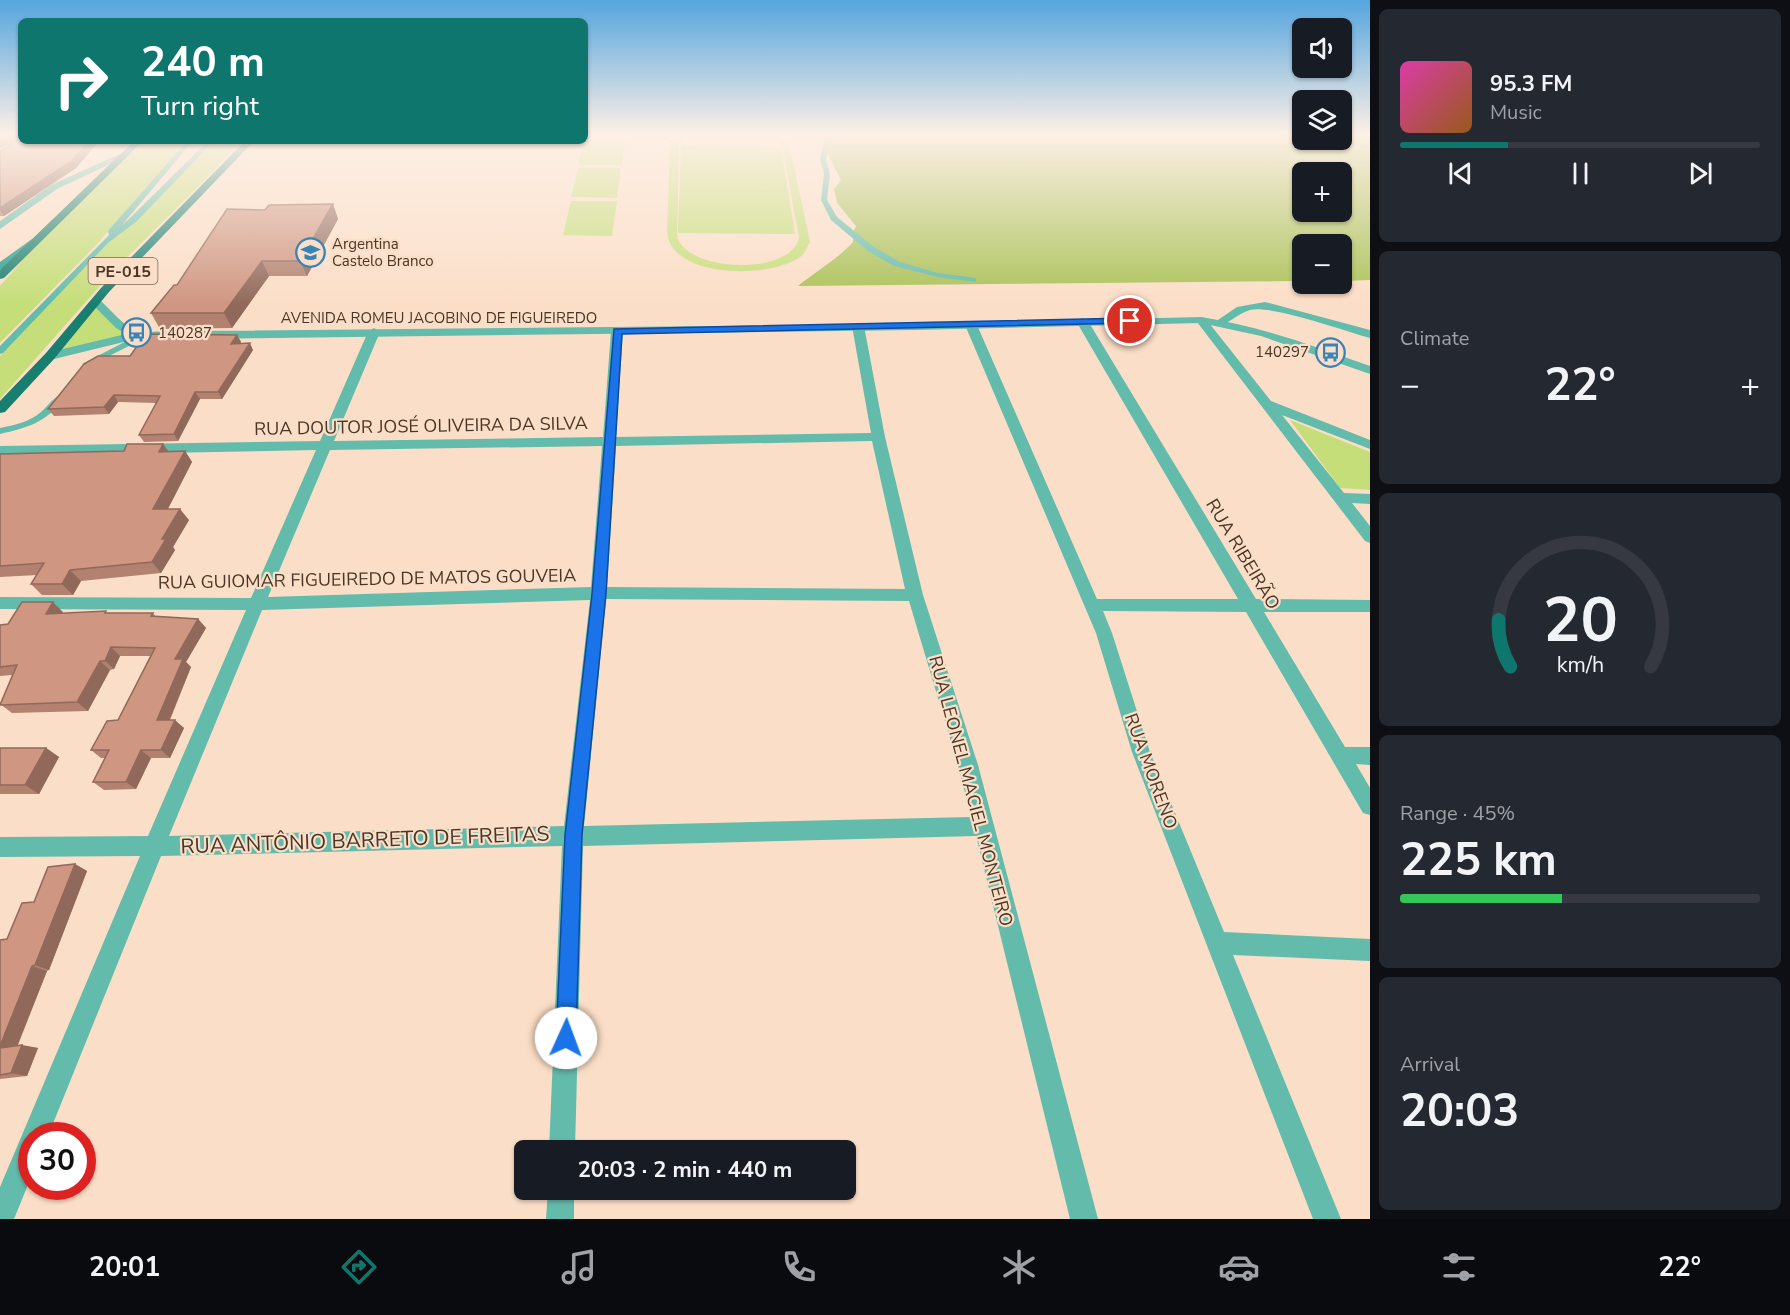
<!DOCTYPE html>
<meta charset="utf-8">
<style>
body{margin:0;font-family:"Nunito Sans",sans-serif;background:#242831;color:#f1f3f6;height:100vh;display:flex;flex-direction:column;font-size:22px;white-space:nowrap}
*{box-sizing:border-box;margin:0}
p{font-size:20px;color:#9ea1a6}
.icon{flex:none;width:33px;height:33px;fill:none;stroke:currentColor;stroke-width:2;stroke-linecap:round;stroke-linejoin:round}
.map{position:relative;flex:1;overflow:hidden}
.drawer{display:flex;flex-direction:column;gap:9px;padding:9px;background:#0d0f14;width:420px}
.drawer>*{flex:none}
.top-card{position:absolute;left:18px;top:18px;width:570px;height:126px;border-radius:9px;box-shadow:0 2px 4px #0004;background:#0f766e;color:#fff;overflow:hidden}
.buttons{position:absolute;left:1292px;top:18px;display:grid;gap:12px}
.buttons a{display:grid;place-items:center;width:60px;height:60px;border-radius:9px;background:#171b24;box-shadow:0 2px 4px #0004;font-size:30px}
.speed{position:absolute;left:18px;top:1122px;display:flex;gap:12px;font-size:30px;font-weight:700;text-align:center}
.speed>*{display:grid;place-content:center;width:78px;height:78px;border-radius:50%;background:#171b24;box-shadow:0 2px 4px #0004;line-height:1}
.speed .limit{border:9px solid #d22;background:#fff;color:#111}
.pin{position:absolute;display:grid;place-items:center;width:51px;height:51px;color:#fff;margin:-26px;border:3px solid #fff;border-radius:50%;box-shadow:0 2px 6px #0007}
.me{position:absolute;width:66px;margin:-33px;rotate:2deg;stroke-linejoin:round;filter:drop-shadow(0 0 4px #0008)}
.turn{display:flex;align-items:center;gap:21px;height:126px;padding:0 24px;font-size:27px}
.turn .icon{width:78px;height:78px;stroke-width:2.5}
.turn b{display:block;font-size:42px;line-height:51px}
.big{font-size:45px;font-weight:700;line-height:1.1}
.drawer .tile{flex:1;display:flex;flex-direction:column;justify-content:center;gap:9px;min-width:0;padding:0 21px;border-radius:9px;background:#242831}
.drawer .dial{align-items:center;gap:0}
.dial svg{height:156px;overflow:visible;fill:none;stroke:#363941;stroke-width:7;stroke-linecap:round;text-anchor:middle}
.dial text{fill:#f1f3f6;stroke:none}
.song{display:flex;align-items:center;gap:18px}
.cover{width:72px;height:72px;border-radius:9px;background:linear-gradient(135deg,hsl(320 70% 55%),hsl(30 70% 35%))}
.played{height:6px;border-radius:3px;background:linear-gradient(90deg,#0f766e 30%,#363941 30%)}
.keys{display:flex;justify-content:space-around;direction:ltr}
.heat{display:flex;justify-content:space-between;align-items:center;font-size:33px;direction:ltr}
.charge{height:9px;border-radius:4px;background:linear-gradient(90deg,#34c759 45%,#363941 0)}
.trip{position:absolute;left:514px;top:1140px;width:342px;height:60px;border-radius:9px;background:#171b24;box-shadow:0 2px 4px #0004;font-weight:700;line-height:60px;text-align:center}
.tabs{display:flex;height:96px;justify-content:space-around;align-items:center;background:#090b0e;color:#9ea1a6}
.tabs .icon{width:42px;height:42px}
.tabs .on{color:#0f766e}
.tabs b{font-size:27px;color:#f1f3f6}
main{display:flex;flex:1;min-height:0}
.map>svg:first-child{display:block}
.green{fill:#c5de79}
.forest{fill:#a9c257;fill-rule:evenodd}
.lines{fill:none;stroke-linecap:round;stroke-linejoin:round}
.service{fill:#63bbab;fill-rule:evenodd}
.minor{fill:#63bbab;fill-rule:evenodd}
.tertiary{fill:#63bbab;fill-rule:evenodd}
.secondary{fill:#23a08e;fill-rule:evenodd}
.trunk{fill:#177e70;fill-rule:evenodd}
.wall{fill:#b28170}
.shaded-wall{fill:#91695b}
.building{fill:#cf9682;stroke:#91695b;stroke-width:1.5}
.route{fill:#1a73e8;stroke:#114b97;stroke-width:1.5}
.labels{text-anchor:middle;stroke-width:4.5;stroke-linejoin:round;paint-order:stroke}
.far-poi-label{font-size:15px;fill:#493626;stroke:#fbdec7;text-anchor:start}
.far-street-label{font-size:15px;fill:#493626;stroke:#fbdec7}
.shield{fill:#fbdec7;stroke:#7e6856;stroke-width:1.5}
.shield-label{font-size:16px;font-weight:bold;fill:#493626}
.street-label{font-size:18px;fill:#493626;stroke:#fbdec7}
.near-street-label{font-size:21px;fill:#493626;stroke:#fbdec7}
</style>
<main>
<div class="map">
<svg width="1370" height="1219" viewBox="0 0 1370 1219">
<rect width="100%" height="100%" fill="#fbdec7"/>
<path class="green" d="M692,134L682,140L679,146L677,236C686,273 793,276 799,237L782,146L778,141L767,134H777L790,148L810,242C807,247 805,254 800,257C770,279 670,279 667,231L670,145L680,135Z
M585,139H626L622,165H578Z
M143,141H187L99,242L0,343V286L32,249Z
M215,141H240L204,181L114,270L0,399V356L105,241L139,214Z
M681,146L781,147L795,234L678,233Z
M578,168H621L617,198L571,197Z
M571,201H617L612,236L563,235Z
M96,302L127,335L56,353Z
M1290,420L1370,452V490L1340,488Z"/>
<path class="forest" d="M824,134H988L1046,138L1097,134H1302V140H1341V134H1370V280L1341,281V244H1302V281L798,286C815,272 839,258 853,242V233L856,226L837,203L834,189L841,180L826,150ZM1302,172H1341V212H1302Z"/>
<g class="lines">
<path class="service" d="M649,134H658L676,141L671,142Z
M823,134H829L830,143L826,159L830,174L827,200L837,217L874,247L900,262L938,273L976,278V282L938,277L894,266L868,251L831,220L821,200L824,174L820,159L824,143Z
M187,141H193L122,225L131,217L208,141H214L137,221L108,243L3,353L0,354V346L109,235L108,231Z
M144,332L148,335L147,337L89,366L86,367L82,364Z
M59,396L64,399C47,422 27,428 0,434V428C15,425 29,422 41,412C47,407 52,399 59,396Z"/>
<path class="minor" d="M0,134H21V137L0,138Z
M120,154L127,156L57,189L0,229V221L51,185Z
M1265,302L1370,330V338C1344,331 1272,305 1250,310C1239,313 1231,322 1221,325L1215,322L1237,307Z
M1201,317L1205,318L1271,401L1370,440V449L1282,415L1344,493L1370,494V504L1352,503L1370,526V543L1365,541L1197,322V318Z
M1082,318L1088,321L1256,599L1370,600V612H1264L1345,747H1370V765L1356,764L1370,788V815L1363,813L1246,612L1103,611L1112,633L1150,752L1224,932L1370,939V961L1233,955L1341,1219H1313L1132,752L1096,633L965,325L971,322L977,325L1097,599H1238L1076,321Z
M858,323L864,326L885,437L923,595L978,765L1098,1219H1070L976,836L583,846L575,1150H549L562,846L161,856L48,1136H32V1175L14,1219H0V1187L140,856L0,857V837L148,836L246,610L0,609V597L251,598L316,450L0,456V446L320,441L368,332L374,328L380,332L334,441L603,437L611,331L617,327L623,331L616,437L871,433L852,326ZM872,441L905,589L607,587L616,446ZM602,446L591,587L268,597L330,450ZM606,599L909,601L958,765L971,817L584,826ZM590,600L564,826L169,836L262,610Z
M548,1190H574V1219H546Z"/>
<path class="tertiary" d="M96,299L100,300C111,310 122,325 137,331C148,335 164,327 174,335L168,339H136L50,360L46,359V353L126,334L116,328L90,302Z
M1201,317C1260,326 1314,346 1370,366V374L1261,336L1201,323L914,330L197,339L191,335L197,331L914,324Z"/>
<path class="secondary" d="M32,239L37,242L36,244L0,270V262Z"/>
<path class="trunk" d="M134,141H143L4,278L0,279V270Z
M245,141H254L109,292L54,359L5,412L0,413V401L46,353L101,288Z"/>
</g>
<path class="wall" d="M21,141H113L98,142L76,168L4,216H0V151Z
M333,204L338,219L307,276H269L232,328L160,329L151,313L177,285L265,210Z
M237,335L241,342L239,344L253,350L222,399H200L178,441L144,442L139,435L157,403L118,402L109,414L54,416L48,409L130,356Z
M163,444L169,452L185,451L192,462L168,509L189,520L173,547L175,550L161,573L81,581L73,595H42L31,584L37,575L0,577V454L124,451Z
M63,612L62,613H153L156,617L198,619L206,628L186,662L191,667L170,720L184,728L170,758H151L136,789L104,790L93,782L105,758H101L91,750L118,720L150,656H120L114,669L110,670L88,711L12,713L0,704L12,675L0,676V625L8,624Z
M0,748H46L59,757L39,794H0Z
M75,864L87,871L49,970L47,971L18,1045L38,1048L27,1076L0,1079V940L7,939L34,902Z"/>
<path class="shaded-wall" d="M12,134H16L19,139L0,149V141Z
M89,141L98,142L76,168L4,216L0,210V208Z
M333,204L338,219L307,276L300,261Z
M262,261L269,276L232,328L224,313Z
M237,335L241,342L235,351L231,344Z
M250,343L253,350L222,399L218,392Z
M195,392L200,399L178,441L174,434Z
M114,395L118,402L109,414L104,407Z
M163,444L171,455L159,452Z
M185,451L192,462L162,520L153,509Z
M180,509L189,520L173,547L175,550L161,573L152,562L162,539Z
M70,570L81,581L73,595L62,584Z
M53,602L63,612L56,623L46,614Z
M198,619L206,628L186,662L191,667L166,728L157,720L175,659Z
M111,647L120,656L114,669L105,661Z
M100,661L110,670L88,711L77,702Z
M175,720L184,728L170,758L161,750Z
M46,748L59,757L39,794L25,785Z
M141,750L151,758L136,789L126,782Z
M75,864L87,871L49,970L35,965Z
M32,966L47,971L15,1051L0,1048V1046Z
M22,1045L38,1048L27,1076L11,1073Z"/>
<path class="building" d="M0,134H12L0,141Z
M21,139V141H89L72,161L0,208V151Z
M333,204L300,261H262L224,313H151L174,285H177L227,209L265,210L269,205Z
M146,334L237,335L231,344L250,343L218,392H195L174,434L139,435L160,396L114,395L104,407L48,409L84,364L98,356H130Z
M127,444H163L159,452L185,451L153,509H180L162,539H166L152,562L70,570L62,584H31L44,563L0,566V454L124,451Z
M22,602H53L46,614L106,611L105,613H153L151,616L198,619L175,659H183L157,720H175L161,750H141L126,782H93L109,750H91L107,721L118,720L155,648L111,647L105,661H100L77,702L0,705L17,665L0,667V625L8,624Z
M0,748H46L25,785H0Z
M75,864L35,965L32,966L0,1046V940L7,939L22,903L34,902L48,867Z
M22,1045L11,1073L0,1075V1048Z"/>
<linearGradient id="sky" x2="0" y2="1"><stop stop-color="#55a5de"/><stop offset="0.44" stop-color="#fdf0e6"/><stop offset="1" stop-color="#fdf0e6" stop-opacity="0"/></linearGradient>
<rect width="1370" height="305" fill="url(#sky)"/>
<path class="route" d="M1130,318L1133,319V323L622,334L606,594L582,835L576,1038L573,1045L566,1048L559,1045L556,1038L565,835L592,594L614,329Z"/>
<defs>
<symbol id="school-ring" viewBox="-11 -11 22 22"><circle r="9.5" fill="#fbdec7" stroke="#3785b7" stroke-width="1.5"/><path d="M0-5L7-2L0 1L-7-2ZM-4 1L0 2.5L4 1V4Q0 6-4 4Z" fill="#3785b7"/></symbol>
<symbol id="bus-ring" viewBox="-11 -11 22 22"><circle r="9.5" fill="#fbdec7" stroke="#3785b7" stroke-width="1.5"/><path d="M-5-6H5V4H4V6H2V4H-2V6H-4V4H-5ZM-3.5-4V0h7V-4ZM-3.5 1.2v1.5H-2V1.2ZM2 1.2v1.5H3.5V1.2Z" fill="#3785b7"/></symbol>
</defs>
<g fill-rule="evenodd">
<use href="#school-ring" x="294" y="236" width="33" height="33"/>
<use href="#bus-ring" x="120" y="316" width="33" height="33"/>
<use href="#bus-ring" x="1314" y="336" width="33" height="33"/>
</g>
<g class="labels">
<g class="far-poi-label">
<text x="332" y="249">Argentina<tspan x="332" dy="17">Castelo Branco</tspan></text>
<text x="158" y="338">140287</text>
<text x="1309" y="357" text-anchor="end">140297</text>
</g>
<g class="far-street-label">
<text x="439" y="323">AVENIDA ROMEU JACOBINO DE FIGUEIREDO</text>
</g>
<rect class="shield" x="88.5" y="258" width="69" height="26" rx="4.5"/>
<g class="shield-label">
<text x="123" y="277">PE-015</text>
</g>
<g class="street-label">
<text transform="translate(421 426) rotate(-1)" y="6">RUA DOUTOR JOSÉ OLIVEIRA DA SILVA</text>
<text transform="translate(1243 554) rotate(59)" y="6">RUA RIBEIRÃO</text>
<text transform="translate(367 579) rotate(-1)" y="6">RUA GUIOMAR FIGUEIREDO DE MATOS GOUVEIA</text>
<text transform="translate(1151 771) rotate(70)" y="6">RUA MORENO</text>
<text transform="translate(971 791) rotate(75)" y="6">RUA LEONEL MACIEL MONTEIRO</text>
</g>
<g class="near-street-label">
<text transform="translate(365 840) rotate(-2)" y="7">RUA ANTÔNIO BARRETO DE FREITAS</text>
</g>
</g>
</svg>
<div class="buttons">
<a><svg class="icon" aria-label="sound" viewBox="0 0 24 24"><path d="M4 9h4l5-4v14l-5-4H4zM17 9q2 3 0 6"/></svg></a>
<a><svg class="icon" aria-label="layers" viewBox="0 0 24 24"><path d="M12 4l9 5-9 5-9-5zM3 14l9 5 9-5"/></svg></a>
<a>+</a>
<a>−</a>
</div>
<div class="speed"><div class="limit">30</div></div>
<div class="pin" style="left:1130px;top:321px;background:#d93025"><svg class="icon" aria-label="arrive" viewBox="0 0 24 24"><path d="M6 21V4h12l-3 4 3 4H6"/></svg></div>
<svg class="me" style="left:566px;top:1038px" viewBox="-20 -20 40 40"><circle r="19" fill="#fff"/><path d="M0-13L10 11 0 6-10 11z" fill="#1a73e8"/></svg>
<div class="trip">20:03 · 2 min · 440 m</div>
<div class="top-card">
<div class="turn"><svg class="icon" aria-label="right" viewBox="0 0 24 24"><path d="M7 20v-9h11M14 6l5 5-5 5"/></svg><div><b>240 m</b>Turn right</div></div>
</div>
</div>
<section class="drawer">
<div class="tile">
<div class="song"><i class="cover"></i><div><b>95.3 FM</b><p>Music</p></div></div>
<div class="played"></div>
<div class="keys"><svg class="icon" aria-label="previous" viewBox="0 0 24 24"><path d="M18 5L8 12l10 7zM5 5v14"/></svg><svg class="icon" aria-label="pause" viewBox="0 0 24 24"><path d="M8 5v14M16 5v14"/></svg><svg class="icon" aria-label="next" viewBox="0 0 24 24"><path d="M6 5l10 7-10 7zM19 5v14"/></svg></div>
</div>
<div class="tile"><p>Climate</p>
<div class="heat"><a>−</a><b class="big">22°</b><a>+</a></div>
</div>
<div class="tile dial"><svg viewBox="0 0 100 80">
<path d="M14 69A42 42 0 1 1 86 69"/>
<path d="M14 69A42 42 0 0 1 8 45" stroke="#0f766e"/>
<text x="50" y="56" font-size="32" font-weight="700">20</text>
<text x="50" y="72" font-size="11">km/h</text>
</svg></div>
<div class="tile"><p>Range · 45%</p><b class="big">225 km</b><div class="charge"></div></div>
<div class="tile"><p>Arrival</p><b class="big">20:03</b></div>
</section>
</main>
<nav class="tabs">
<b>20:01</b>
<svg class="icon on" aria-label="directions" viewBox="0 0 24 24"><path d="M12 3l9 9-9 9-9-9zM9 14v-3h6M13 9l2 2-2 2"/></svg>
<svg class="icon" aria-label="music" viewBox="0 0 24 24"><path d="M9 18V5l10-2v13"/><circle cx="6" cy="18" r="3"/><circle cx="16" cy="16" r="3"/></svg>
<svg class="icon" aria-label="phone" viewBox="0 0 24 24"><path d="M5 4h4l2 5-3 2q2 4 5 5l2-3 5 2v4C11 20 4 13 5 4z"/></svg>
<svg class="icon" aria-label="climate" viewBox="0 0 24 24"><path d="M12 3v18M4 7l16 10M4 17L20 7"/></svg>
<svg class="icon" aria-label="car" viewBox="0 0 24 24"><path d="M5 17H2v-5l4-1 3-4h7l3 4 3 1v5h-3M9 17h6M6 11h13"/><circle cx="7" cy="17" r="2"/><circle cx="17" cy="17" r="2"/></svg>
<svg class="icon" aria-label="filters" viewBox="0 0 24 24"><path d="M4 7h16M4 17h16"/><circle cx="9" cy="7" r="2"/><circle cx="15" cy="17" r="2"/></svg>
<b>22°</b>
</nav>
